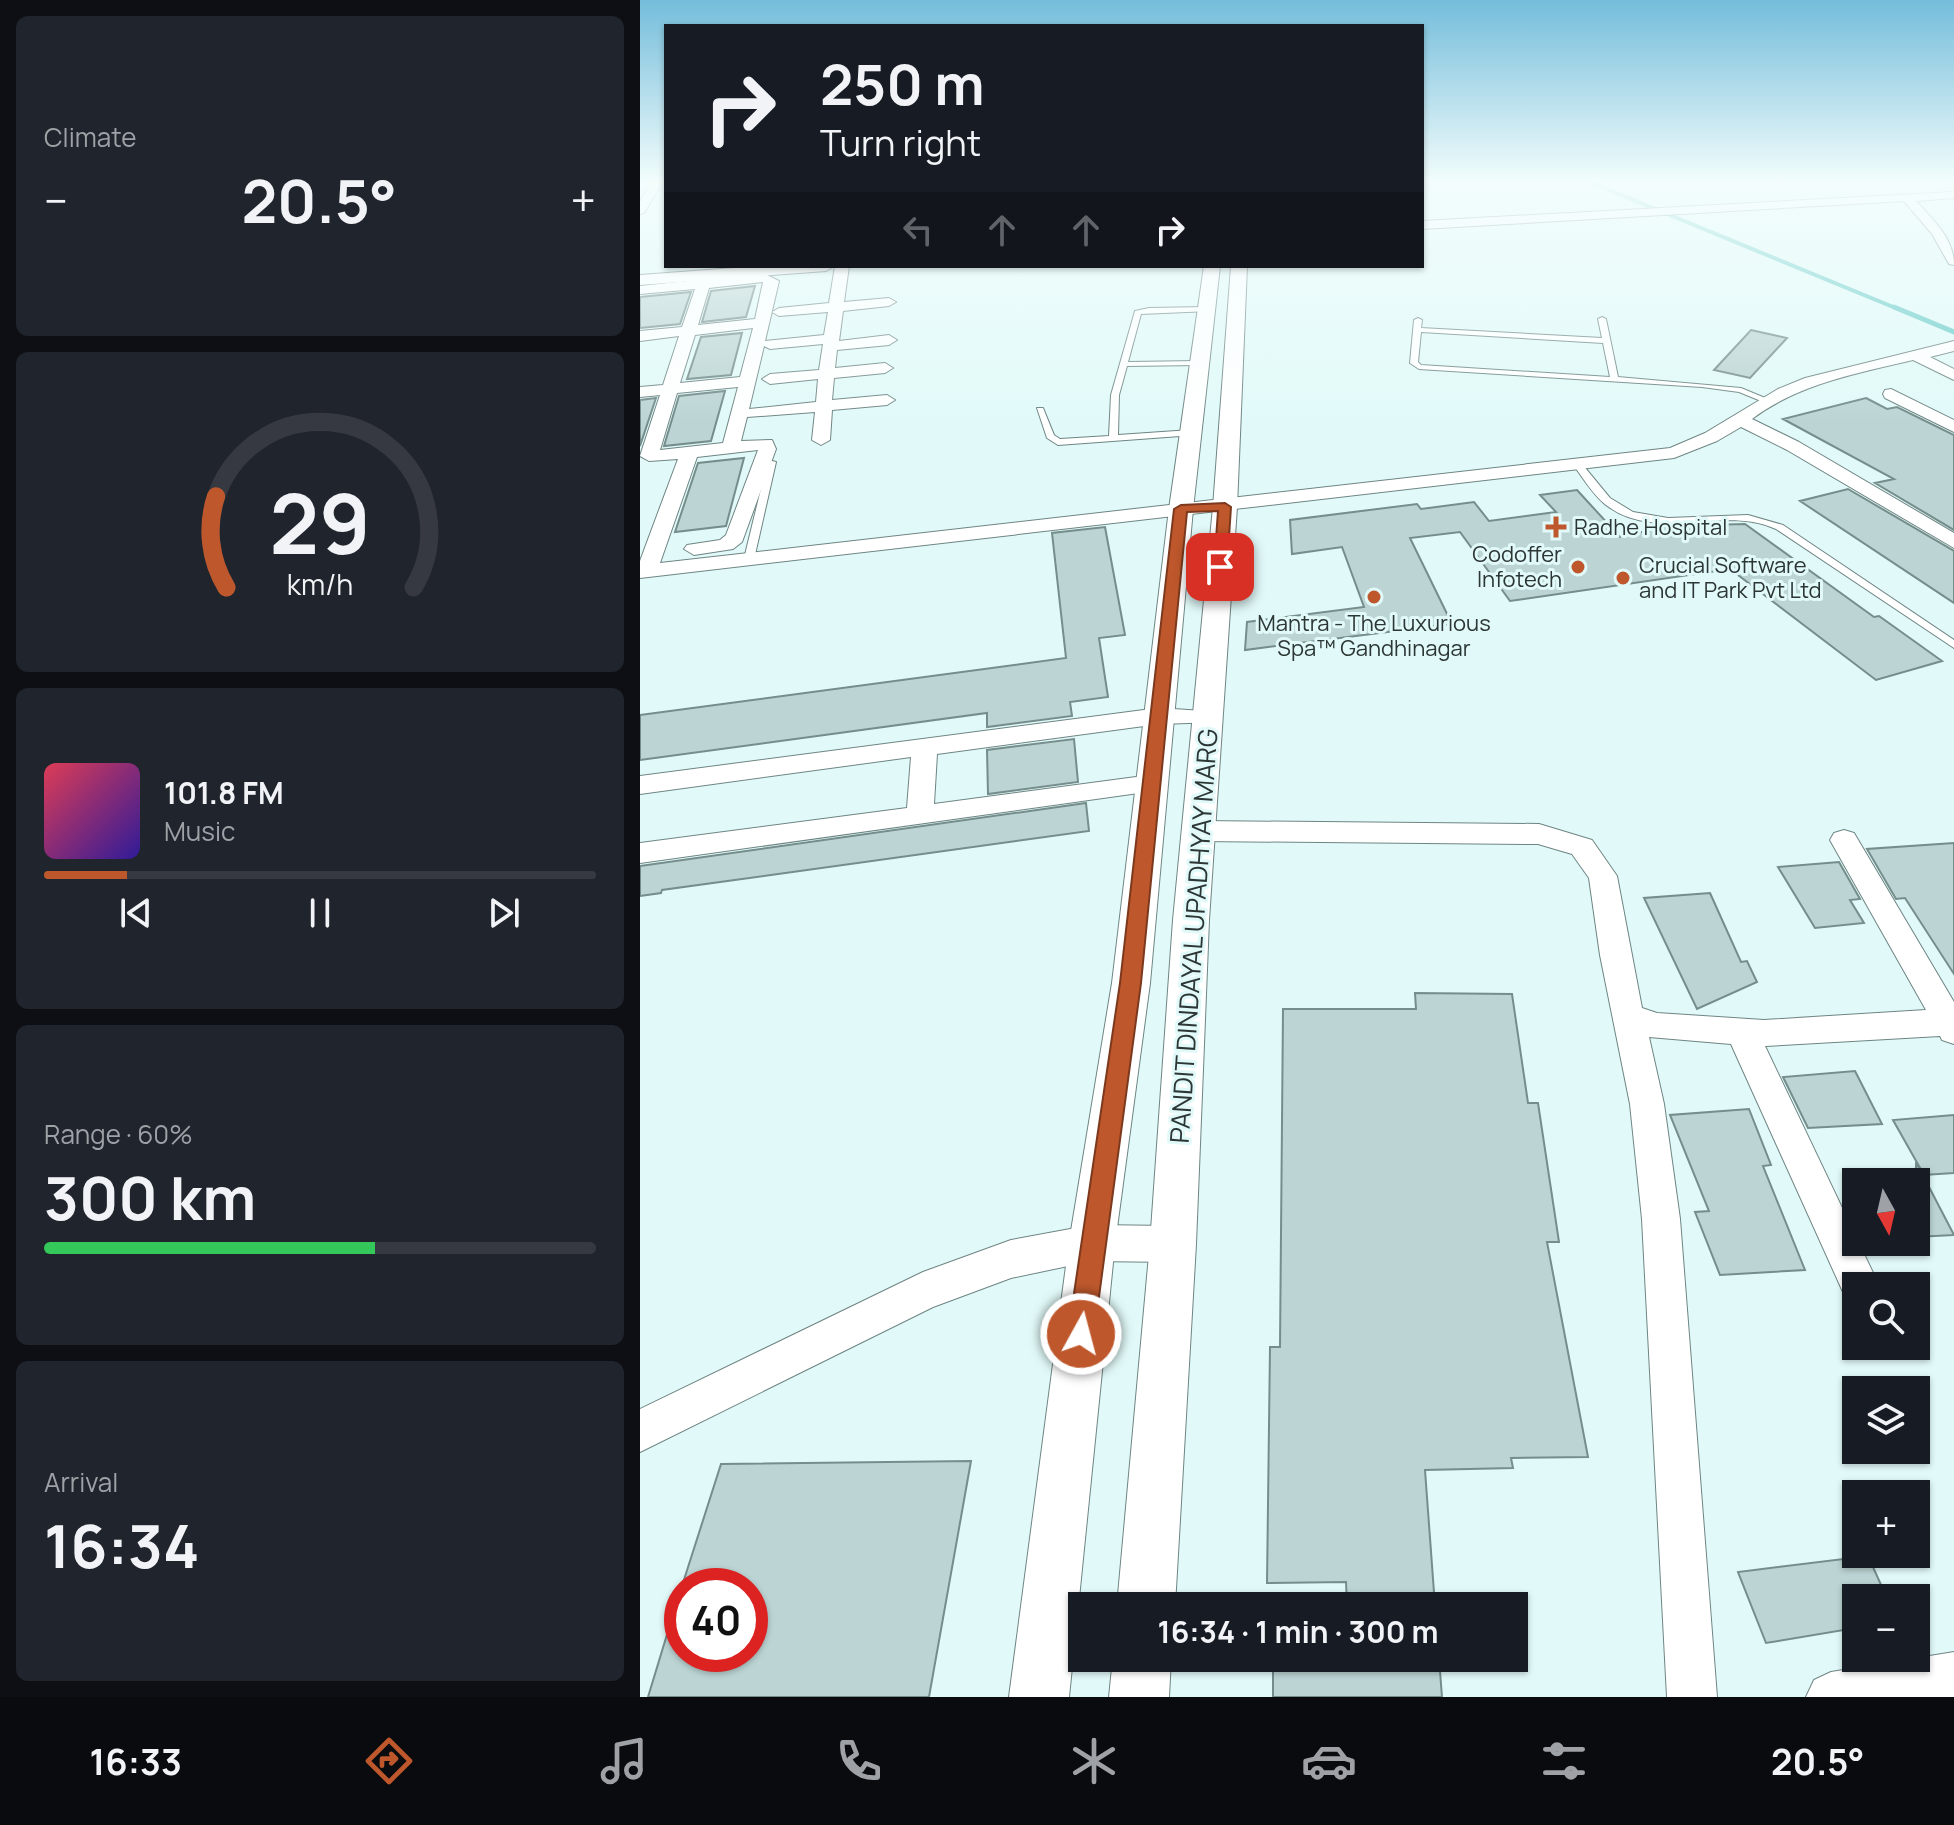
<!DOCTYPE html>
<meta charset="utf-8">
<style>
body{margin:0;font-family:Manrope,sans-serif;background:#20242c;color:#f1f3f6;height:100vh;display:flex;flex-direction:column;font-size:30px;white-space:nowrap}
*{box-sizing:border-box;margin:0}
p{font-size:26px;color:#9ea1a6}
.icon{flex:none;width:44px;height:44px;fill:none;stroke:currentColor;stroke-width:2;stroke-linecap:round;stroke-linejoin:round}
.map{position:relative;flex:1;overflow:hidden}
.panel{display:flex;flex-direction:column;gap:16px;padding:16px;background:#0d0f14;width:640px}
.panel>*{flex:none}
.banner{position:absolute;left:24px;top:24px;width:760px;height:244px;border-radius:0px;box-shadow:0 2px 6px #0004;background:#171b24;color:#f1f3f6;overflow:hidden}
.needle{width:52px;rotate:172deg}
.controls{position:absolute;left:1202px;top:1168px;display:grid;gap:16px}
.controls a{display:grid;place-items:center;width:88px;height:88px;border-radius:0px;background:#171b24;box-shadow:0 2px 6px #0004;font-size:40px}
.speed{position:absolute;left:24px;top:1568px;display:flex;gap:16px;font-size:40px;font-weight:700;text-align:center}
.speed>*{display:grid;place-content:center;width:104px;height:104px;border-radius:50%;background:#171b24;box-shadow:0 2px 6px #0004;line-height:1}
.speed .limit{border:12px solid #d22;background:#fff;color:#111}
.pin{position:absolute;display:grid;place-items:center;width:68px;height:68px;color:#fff;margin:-34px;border-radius:16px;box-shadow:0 4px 12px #0006}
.me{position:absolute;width:88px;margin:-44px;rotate:7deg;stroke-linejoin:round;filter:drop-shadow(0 0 6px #0008)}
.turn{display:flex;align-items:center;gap:28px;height:168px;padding:0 24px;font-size:36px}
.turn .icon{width:104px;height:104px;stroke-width:2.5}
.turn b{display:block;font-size:56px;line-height:68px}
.lanes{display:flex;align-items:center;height:76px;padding:0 24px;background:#0003;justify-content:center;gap:40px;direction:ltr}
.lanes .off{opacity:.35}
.big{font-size:60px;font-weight:700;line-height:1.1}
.panel .widget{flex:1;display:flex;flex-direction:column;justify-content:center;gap:12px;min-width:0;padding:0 28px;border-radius:12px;background:#20242c}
.panel .dial{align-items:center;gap:0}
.dial svg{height:208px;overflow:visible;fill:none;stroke:#363941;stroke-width:7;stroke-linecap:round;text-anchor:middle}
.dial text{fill:#f1f3f6;stroke:none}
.song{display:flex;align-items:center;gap:24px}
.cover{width:96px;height:96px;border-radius:12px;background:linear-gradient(135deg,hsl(350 70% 55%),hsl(250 70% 35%))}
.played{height:8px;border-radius:4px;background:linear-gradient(90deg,#be582c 15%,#363941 15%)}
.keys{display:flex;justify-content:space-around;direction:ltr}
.heat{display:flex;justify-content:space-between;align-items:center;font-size:44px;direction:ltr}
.charge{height:12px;border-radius:6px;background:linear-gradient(90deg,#34c759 60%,#363941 0)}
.trip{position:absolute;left:428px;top:1592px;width:460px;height:80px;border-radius:0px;background:#171b24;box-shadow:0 2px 6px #0004;font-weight:700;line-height:80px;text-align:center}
.tab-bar{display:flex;height:128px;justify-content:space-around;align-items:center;background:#090b0e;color:#9ea1a6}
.tab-bar .icon{width:56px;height:56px}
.tab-bar .active{color:#be582c}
.tab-bar b{font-size:36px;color:#f1f3f6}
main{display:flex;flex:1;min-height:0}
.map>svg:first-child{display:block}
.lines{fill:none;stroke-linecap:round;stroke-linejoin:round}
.stream-far1{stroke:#66cac7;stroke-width:4}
.stream{stroke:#66cac7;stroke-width:5}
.building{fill:#bcd5d4;stroke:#758d8b;stroke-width:2}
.service-casing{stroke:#6e8583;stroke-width:2}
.minor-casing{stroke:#6e8583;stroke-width:2}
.tertiary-casing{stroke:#6e8583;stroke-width:2}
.service{fill:#fff;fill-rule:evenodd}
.minor{fill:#fff;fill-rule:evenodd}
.tertiary{fill:#fff;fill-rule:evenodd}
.route{fill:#be582c;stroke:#7c391d;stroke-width:2}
.poi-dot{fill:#be582c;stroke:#e1faf9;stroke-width:3}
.labels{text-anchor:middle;stroke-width:6;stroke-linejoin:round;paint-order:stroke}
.far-poi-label{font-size:22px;fill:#2c3635;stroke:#e1faf9;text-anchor:start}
.street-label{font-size:26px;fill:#2c3635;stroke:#e1faf9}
</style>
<main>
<section class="panel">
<div class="widget"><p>Climate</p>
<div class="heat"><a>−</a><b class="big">20.5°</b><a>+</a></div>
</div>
<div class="widget dial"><svg viewBox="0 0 100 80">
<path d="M14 69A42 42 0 1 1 86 69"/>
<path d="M14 69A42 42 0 0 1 10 34" stroke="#be582c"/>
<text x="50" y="56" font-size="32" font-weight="700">29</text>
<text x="50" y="72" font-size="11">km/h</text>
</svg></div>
<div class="widget">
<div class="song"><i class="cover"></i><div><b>101.8 FM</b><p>Music</p></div></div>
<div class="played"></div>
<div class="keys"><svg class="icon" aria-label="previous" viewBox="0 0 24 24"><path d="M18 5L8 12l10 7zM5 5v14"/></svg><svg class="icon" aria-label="pause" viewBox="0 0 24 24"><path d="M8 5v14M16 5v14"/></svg><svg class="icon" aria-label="next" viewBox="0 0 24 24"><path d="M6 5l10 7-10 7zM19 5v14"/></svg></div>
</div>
<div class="widget"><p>Range · 60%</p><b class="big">300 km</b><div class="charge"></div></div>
<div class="widget"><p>Arrival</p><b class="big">16:34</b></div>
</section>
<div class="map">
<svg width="1314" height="1697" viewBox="0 0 1314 1697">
<rect width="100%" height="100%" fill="#e1faf9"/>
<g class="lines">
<path class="stream-far1" d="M952,183L1258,309"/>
<path class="stream" d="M1254,307L1314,332"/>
</g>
<path class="building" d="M115,286L106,317L62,322L71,291Z
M51,292L40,324L0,328V297Z
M1111,330L1147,338L1110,378L1074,370Z
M102,333L91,375L47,379L61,337Z
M85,391L71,441L24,446L39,396Z
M16,398L0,446V400Z
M1226,398L1247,409L1257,407L1314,435V530L1235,483L1254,479L1143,419Z
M104,458L86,526L35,532L58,463Z
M1208,489L1314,551V603L1160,501Z
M937,490L980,537L1028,526L1105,524L1234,617L1239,616L1302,661L1236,680L1090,569L870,601L820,532L770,538L812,624L605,650L607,622L724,607L702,547L652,554L650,520L777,504L781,509L834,502L849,521L916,512L900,495Z
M465,527L485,635L459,638L468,697L430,702L432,716L347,727V713L0,760V715L426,658L412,533Z
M434,739L438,782L348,794L347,750Z
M446,803L449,831L22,890L21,893L0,896V866Z
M1314,843V974L1265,898L1256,899L1227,849Z
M1199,862L1220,899L1210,900L1224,923L1175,928L1138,867Z
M1070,893L1101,962L1107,961L1117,982L1057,1009L1004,898Z
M775,993L872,994L888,1103H898L919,1242H907L948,1457L871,1458L873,1468L785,1470L795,1606H707L706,1582L627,1583L630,1347H640L643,1009H776Z
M1215,1071L1242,1124L1168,1128L1143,1077Z
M1109,1109L1131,1165L1123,1166L1165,1270L1080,1275L1055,1212L1069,1211L1030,1115Z
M1314,1115V1173L1284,1175L1253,1120Z
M1276,1162L1314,1235L1276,1237Z
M331,1461L289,1697H8L36,1605L42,1606V1654H110V1586H42L81,1464Z
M1228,1556L1247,1598H1216V1628L1126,1643L1098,1572Z
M633,1658H799L802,1697H633Z"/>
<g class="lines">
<defs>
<path id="service" d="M567,307L570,311L501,314L488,362L560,361L564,363L560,365L487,366L479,395L478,435L551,430L555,433L554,435L418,445L407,438L397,408H403L414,435L420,439L469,436L471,395L495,311L509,308Z
M962,317L966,319L978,377L1101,388L1130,400L1126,403L1099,392L1062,387L779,369L770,363L774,320L778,318L782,320L781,328L962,338L958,319ZM781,332L963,343L970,377L781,365L778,362Z
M128,460L136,462L114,559L109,562L104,559Z
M936,464H942L970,498L993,512L1028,518L1108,515L1143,525L1314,640V648L1136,529C1082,504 1017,544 966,505C953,495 944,479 934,466Z"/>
<path id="minor" d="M11,183H22L4,213L0,214V201Z
M1314,192V198L1276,201C1293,220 1314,238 1314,265L1309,264L1292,234L1264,201L782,229V221Z
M195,266H209L204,302L249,298L256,302L249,306L203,311L199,341L249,335L257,340L249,345L197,350L195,368L245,363L253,368L245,373L194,378L192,400L247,395L255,400L247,405L192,410L190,440L181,445L172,440L175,412L107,417L101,441L132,440L136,449L102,542L93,549L54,555L44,549L47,545L80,540L86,535L118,450L57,457L20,563L1030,448L1065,433L1138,389L1165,378L1314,341V351L1290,357L1314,369V380L1273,360C1218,373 1158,384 1112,419L1159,442L1314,533V548L1147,450L1101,427L1077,441L1034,458L0,578V561L38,459L9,461L0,456L20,395L0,397V387L23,385L39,336L0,341V331L42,327L55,289L0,294V286L57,280L61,272L66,271L73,275L72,279L125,274L139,281L125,341L184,335L188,312L139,316L132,312L139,308L189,303ZM123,282L115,319L58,325L69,288ZM113,328L100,377L40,383L55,335ZM183,344L179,370L130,374L122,379L130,384L178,379L176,402L109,409L124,346L130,349ZM98,387L83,443L20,450L37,393Z
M1251,389L1314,420V432L1245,398L1243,394L1245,390Z
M519,708L578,712L581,717L578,722L519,724L297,754L294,804L511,775L520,778L524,784L520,790L0,863V843L267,808L271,757L0,794V776Z
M560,821L899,824L952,840L977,876L1002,1008L1017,1013L1124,1020L1286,1010L1190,840L1194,833L1204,830L1214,833L1314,1002V1044L1302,1040L1300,1036L1125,1046L1236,1279L1233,1286H1216V1298L1203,1292L1091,1044L1009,1037L1024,1104L1040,1219L1077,1697H1027L1002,1219L990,1104L960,955L949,878L932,854L898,844L560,841L550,838L546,831L550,824Z
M452,1225L533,1226L546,1231L552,1244L546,1257L533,1262L452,1261L371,1278L293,1307L0,1452V1409L283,1272L371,1240Z
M1314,1652V1697H1166L1174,1680L1191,1672Z"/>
<path id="tertiary" d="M121,266H194L186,271L0,285V275Z
M564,266H580L553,509L510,983L475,1243L429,1697H369L429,1243L472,983L529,509Z
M591,266H607L597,507L569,920L556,1244L535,1606H477L510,1244L533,920L573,507Z
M473,1658H531L529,1697H469Z"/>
</defs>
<use href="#service" class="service-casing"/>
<use href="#minor" class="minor-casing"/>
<use href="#tertiary" class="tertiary-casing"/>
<use href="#service" class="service"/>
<use href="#minor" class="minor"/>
<use href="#tertiary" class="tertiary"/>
</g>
<linearGradient id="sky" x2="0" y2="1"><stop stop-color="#74bddb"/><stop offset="0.43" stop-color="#f2fdfc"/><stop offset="1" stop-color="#f2fdfc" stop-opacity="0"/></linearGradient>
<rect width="1314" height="421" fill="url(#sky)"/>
<path class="route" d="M585,503L591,507L587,567L580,571L574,567L578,511L547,512L501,983L454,1334L451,1343L441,1347L432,1343L428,1334L480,983L534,509L541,505Z"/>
<g class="poi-dot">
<path d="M912 515h8v8h8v8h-8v8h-8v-8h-8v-8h8z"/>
<circle cx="938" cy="567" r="8"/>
<circle cx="983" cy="578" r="8"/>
<circle cx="734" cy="597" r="8"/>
</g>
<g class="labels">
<g class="far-poi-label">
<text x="934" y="535">Radhe Hospital</text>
<text x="922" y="562" text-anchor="end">Codoffer<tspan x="922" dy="25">Infotech</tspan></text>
<text x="999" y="573">Crucial Software<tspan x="999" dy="25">and IT Park Pvt Ltd</tspan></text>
<text x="734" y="631" text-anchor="middle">Mantra - The Luxurious<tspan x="734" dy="25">Spa™ Gandhinagar</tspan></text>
</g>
<g class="street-label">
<text transform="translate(554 936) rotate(-86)" y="9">PANDIT DINDAYAL UPADHYAY MARG</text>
</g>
</g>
</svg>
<div class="controls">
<a><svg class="needle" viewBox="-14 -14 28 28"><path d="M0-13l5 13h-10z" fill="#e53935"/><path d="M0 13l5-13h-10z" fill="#9ea1a6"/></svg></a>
<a><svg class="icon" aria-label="search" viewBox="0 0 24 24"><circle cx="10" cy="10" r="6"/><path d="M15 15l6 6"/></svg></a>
<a><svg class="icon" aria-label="layers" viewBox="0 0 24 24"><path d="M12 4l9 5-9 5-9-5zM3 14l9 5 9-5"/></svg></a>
<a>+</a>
<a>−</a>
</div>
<div class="speed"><div class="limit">40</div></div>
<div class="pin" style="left:580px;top:567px;background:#d93025"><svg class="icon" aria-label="arrive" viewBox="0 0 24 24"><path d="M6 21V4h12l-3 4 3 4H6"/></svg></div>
<svg class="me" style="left:441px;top:1334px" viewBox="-20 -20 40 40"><circle r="17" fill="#be582c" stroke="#fff" stroke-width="3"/><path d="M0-11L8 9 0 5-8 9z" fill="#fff"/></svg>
<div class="trip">16:34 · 1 min · 300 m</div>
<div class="banner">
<div class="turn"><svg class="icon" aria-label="right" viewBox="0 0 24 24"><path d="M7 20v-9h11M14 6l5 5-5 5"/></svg><div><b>250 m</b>Turn right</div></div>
<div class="lanes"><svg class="icon off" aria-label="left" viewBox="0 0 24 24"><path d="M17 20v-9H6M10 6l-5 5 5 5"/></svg><svg class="icon off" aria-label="ahead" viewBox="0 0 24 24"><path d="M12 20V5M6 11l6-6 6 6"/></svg><svg class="icon off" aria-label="ahead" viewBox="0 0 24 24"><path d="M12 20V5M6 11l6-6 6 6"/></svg><svg class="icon" aria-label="right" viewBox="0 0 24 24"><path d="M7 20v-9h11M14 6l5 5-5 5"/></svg></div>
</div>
</div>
</main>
<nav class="tab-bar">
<b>16:33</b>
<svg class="icon active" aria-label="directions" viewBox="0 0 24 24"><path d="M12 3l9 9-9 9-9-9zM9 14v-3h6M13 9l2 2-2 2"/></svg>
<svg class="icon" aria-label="music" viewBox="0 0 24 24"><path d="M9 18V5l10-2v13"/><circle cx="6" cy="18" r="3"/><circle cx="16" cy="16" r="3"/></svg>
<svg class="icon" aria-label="phone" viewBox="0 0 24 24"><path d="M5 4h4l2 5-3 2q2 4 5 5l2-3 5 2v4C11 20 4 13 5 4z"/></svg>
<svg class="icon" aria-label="climate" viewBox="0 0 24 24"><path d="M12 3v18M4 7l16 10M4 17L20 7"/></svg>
<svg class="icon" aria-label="car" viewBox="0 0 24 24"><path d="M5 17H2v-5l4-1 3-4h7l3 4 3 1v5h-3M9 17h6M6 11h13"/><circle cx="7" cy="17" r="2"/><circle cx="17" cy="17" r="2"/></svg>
<svg class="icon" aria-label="filters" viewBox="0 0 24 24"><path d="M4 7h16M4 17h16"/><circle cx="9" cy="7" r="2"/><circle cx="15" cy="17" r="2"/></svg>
<b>20.5°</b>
</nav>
